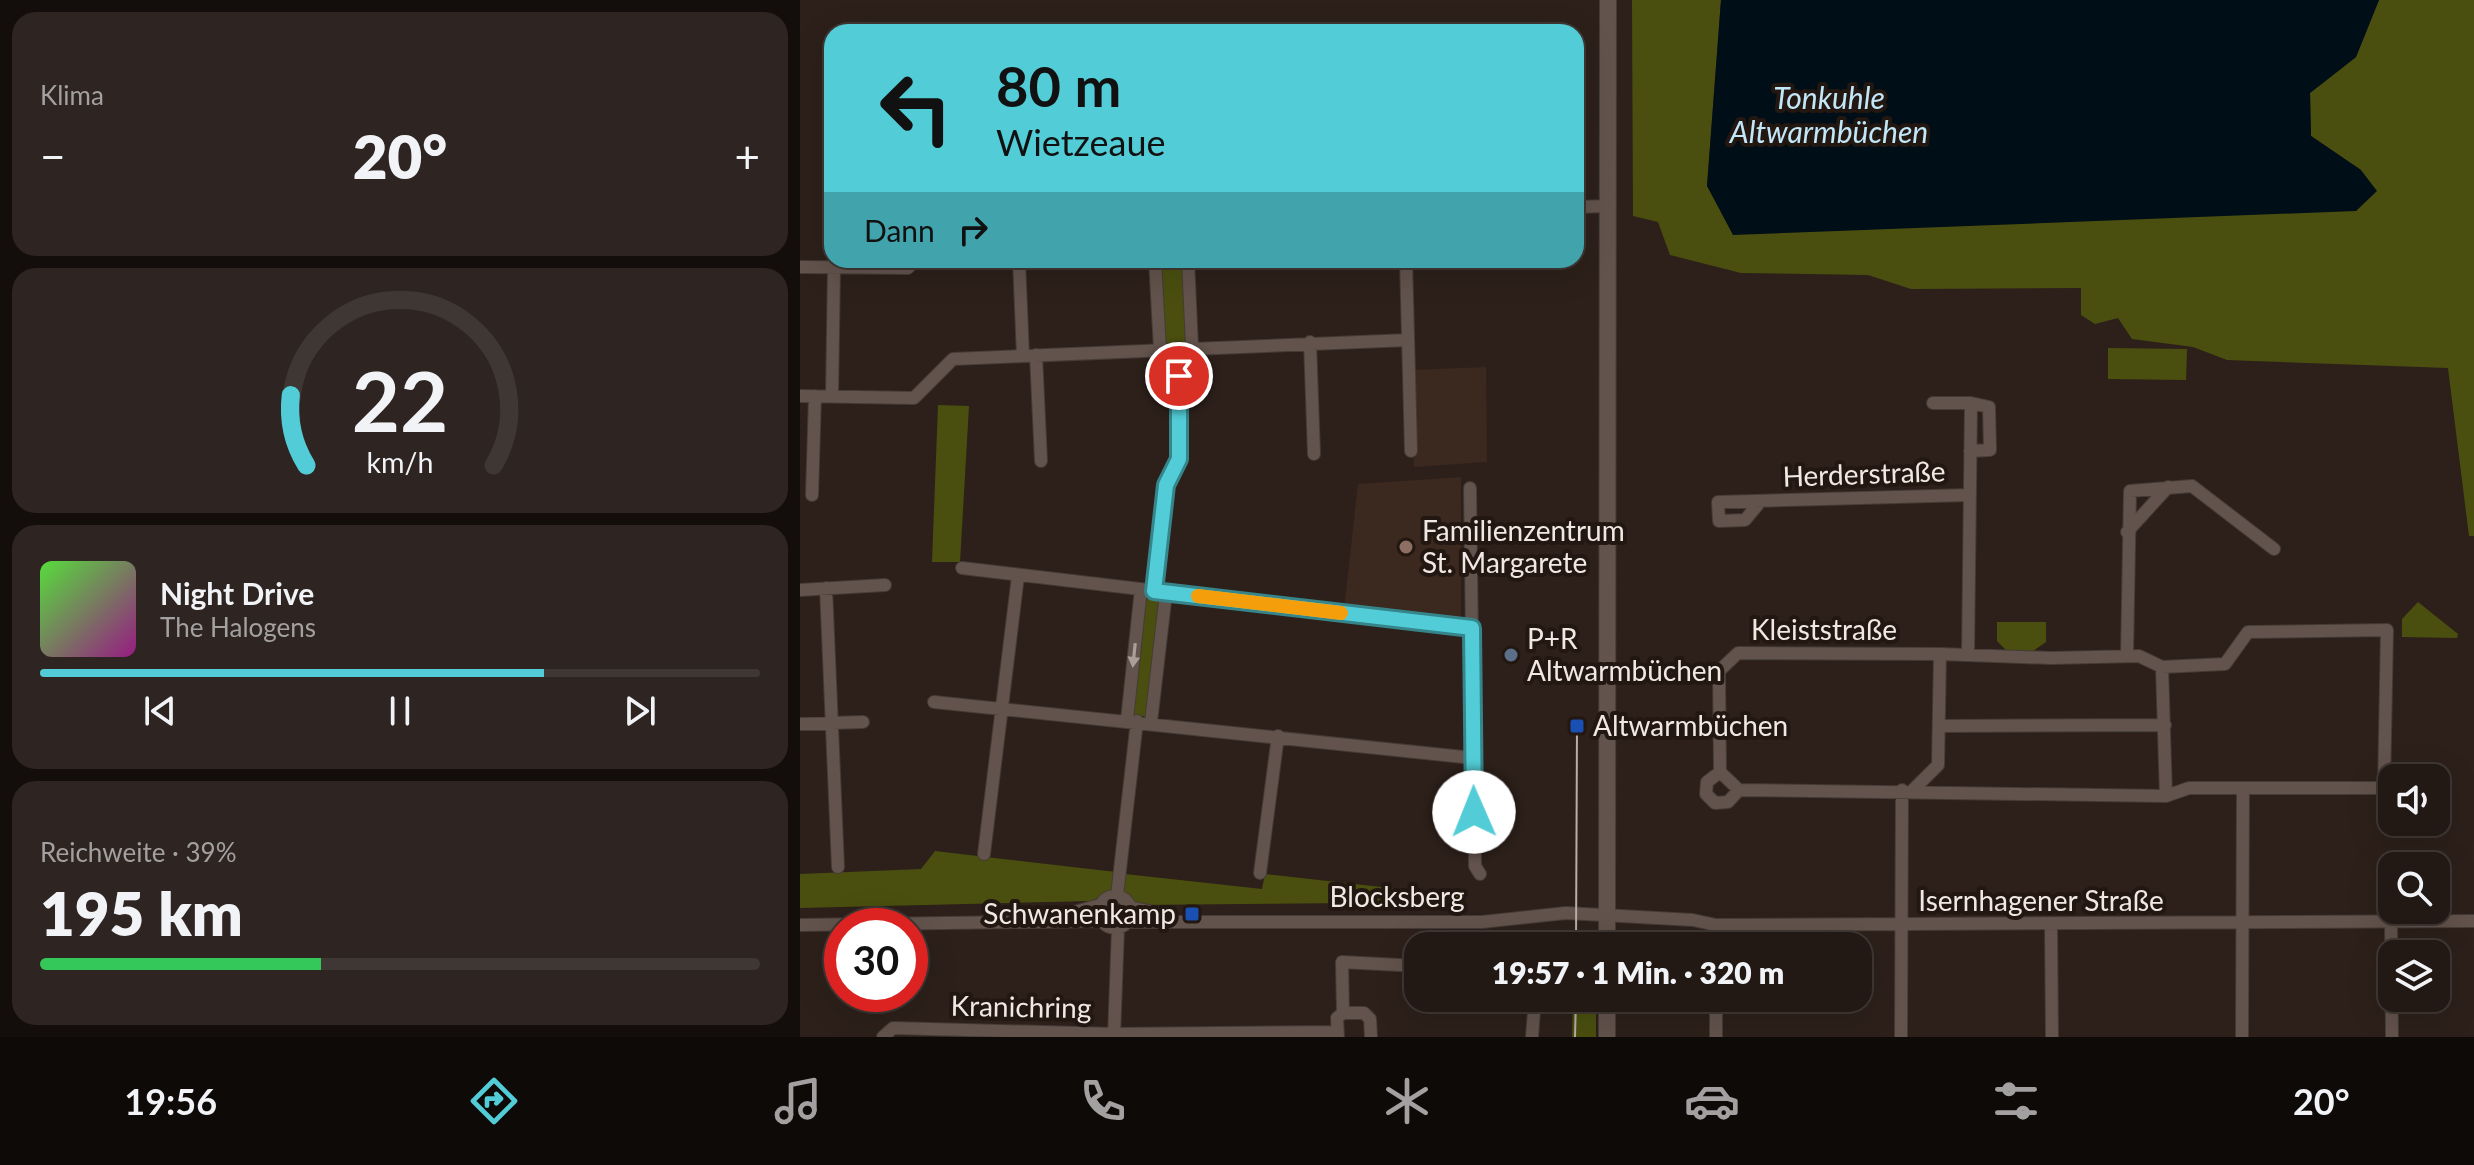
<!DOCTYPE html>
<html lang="de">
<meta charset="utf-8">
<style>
body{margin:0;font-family:Lato,sans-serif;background:#2e2522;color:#f1f3f6;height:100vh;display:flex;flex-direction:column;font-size:30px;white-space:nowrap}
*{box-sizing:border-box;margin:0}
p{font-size:26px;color:#a2a0a0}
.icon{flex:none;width:44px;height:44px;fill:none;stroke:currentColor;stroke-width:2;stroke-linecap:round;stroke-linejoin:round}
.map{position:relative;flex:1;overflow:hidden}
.side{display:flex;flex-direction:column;gap:12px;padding:12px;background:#130d0b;width:800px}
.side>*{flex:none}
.guide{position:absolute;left:24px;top:24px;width:760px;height:244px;border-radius:24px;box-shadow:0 8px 32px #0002,0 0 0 2px #3f3734;background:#52ccd6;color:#111;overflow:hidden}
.controls{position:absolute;left:1578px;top:764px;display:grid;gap:16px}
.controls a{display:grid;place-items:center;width:72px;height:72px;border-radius:16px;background:#221814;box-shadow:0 8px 32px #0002,0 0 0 2px #3f3734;font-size:40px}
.speed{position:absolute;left:24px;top:908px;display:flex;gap:16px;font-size:40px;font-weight:700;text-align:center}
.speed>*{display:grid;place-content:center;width:104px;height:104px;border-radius:50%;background:#221814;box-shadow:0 8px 32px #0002,0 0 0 2px #3f3734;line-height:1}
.speed .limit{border:12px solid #d22;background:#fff;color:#111}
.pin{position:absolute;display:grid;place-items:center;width:68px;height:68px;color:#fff;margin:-34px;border:4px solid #fff;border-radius:50%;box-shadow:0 2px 8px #0007}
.me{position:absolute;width:88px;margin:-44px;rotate:359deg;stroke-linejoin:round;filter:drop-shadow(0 0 6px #0008)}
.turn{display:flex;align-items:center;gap:28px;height:168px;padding:0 40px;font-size:36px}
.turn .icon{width:104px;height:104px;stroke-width:2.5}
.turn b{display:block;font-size:56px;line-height:68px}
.then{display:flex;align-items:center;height:76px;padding:0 40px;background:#0003;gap:16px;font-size:30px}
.big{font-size:60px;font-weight:800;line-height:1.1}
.side .card{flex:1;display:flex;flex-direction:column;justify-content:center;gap:12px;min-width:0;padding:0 28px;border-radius:24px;background:#2e2522}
.side .dial{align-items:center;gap:0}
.dial svg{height:208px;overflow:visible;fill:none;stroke:#3f3734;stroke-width:7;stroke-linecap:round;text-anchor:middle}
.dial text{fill:#f1f3f6;stroke:none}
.song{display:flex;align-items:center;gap:24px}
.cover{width:96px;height:96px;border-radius:12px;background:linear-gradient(135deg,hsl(110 70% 55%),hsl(310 70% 35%))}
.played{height:8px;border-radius:4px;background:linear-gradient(90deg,#52ccd6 70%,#3f3734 70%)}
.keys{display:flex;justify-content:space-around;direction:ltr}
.heat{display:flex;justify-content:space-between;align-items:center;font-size:44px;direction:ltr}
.charge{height:12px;border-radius:6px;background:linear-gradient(90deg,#34c759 39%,#3f3734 0)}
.trip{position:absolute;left:604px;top:932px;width:468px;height:80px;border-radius:24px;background:#221814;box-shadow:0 8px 32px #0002,0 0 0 2px #3f3734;font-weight:800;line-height:80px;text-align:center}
.dock{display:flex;height:128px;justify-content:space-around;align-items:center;background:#0e0a08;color:#a2a0a0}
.dock .icon{width:56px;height:56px}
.dock .active{color:#52ccd6}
.dock b{font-size:36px;color:#f1f3f6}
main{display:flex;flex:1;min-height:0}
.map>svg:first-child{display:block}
.built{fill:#3b281f}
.green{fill:#4a4f0f}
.water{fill:#000e17}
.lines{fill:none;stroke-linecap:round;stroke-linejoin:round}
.street-casing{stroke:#453b36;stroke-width:14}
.secondary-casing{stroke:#453b36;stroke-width:18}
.street{stroke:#62534c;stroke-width:12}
.secondary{stroke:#62534c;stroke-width:16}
.tram{stroke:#b8aea9;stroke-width:2}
.oneway{fill:#aa9e98}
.route-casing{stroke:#35858b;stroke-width:20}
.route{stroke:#52ccd6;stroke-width:14}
.slow{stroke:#f59e0b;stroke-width:14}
.education-dot{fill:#8d6e63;stroke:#231711;stroke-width:3}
.service-dot{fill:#5c6f8a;stroke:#231711;stroke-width:3}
.transit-dot{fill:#1a4fb4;stroke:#231711;stroke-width:3}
.labels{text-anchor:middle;stroke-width:8;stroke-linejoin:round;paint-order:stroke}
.street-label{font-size:28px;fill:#f1e8e4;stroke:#231711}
.poi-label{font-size:28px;fill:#f1e8e4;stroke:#231711;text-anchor:start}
.water-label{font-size:30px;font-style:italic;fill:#c1e7f8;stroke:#231711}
</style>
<main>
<section class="side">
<div class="card"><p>Klima</p>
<div class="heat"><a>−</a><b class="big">20°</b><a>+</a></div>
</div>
<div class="card dial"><svg viewBox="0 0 100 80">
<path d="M14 69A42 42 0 1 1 86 69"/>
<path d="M14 69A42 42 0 0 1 8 42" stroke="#52ccd6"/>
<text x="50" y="56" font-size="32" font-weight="700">22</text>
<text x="50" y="72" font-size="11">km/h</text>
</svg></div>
<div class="card">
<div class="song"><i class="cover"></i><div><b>Night Drive</b><p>The Halogens</p></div></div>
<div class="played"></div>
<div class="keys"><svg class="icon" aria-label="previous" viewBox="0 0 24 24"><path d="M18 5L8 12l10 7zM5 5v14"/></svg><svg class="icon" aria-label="pause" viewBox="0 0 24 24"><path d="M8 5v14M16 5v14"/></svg><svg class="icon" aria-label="next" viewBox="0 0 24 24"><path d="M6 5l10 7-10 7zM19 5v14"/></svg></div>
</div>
<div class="card"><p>Reichweite · 39%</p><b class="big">195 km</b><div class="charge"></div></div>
</section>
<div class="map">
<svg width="1674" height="1037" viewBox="0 0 1674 1037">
<rect width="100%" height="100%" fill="#2d201a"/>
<path class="built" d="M686,367L687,462L614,467L611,370Z
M661,477V622L544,610L558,484Z"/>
<path class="green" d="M832,0H921L907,186L1561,170L1511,136L1510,93L1556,57L1579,0H1674V536H1669L1648,368L1427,360L1393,347L1332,339L1318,318L1295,324L1281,315V288L1111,289L1068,275L941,273L870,255L858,222L833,216Z
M358,260H385L389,344L362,346Z
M1308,348L1387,349L1386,380L1308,379Z
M138,405L169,406L160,562H132Z
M344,594L362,596L349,717L331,715Z
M1618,602L1658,634L1657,638L1602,637V619Z
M1197,622H1246V642L1230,653L1208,652L1197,641Z
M135,851L316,872L315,888L292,901L0,908V874L121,869Z
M325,874L462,889L465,874L661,896V902L335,905L322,892Z
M773,998H796V1037H772Z"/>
<path class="water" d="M921,0H1579L1556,57L1510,93L1511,136L1561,170L1577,191L1556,211L933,235L907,186Z"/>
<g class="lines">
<defs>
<path id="street" d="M776,207L809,206
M219,260L223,356
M355,260L360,349
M388,260L392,347
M606,260L611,451
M0,267L108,268L115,260
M510,342L514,454
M236,355L241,461
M0,396L114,398L153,359L608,340
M32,397L34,267
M1133,403H1171L1168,654
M1170,451L1190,450L1189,407L1171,403
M670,488L675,866L680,874
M12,495L15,396
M960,502L945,520L919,521L918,502L1169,495
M1327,532L1368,487
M162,568L672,628
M26,588L38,867
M0,590L85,585
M354,591L366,485L379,459V348
M1327,656L1330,491L1392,486L1474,549
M1362,667L1366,796
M134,702L673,758
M327,720L341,589
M351,722L366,593
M0,724L63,722
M1139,726L1365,725
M920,772L907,782L906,794L915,803L928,802L939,790
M1113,790L1138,765L1140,654L1251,658L1339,656L1362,667L1425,664L1448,632L1587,630L1584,788H1389L1366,796L939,790L920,772L919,671L938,653L1140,654
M184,854L218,576
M460,873L478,736
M299 912a16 16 0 1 1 32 0a16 16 0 1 1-32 0Z
M317,896L337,721
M330,907L371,916
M260,916L300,905
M327,922H682L766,913L893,920L916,925L1674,921
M1591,922L1592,1037
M1251,924L1252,1037
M0,925L301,921
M916,946V925
M916,998V1037
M543,1013L542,962L618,966
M83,1037L93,1028L314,1034L537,1032
M314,1037L318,928
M538,1037L537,1018L543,1013H564L570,1019L571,1037
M732,1037L735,998
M1101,1037L1102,790
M1442,1037L1443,788"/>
<path id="secondary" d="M807,946L808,0
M807,1037V998"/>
</defs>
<use href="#street" class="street-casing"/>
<use href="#secondary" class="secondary-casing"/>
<use href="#street" class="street"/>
<use href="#secondary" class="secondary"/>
<path class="tram" d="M776,946L777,726
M775,1037L776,998"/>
</g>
<defs><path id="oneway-solid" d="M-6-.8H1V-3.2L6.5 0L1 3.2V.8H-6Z" transform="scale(2)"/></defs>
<use class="oneway" href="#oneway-solid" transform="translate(334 655) rotate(96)"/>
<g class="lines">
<defs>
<path id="route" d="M379,376V459L366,485L354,591L672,628L674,812"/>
</defs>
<use href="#route" class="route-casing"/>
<use href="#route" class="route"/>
<path class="slow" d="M398,596L541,613"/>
</g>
<circle class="education-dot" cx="606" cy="547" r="8"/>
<circle class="service-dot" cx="711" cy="655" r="8"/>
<g class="transit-dot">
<rect x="769" y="718" width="16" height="16" rx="4"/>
<rect x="384" y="906" width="16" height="16" rx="4"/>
</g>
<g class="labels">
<g class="street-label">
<text transform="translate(1064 474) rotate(-2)" y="10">Herderstraße</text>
<text x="1024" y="640">Kleiststraße</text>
<text x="597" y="907">Blocksberg</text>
<text x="1241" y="911">Isernhagener Straße</text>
<text transform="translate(221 1007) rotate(1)" y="10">Kranichring</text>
</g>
<g class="poi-label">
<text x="622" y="541">Familienzentrum<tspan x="622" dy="32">St. Margarete</tspan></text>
<text x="727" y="649">P+R<tspan x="727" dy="32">Altwarmbüchen</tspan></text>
<text x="793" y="736">Altwarmbüchen</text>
<text x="376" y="924" text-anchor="end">Schwanenkamp</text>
</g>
<g class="water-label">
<text x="1029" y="109">Tonkuhle<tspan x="1029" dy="34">Altwarmbüchen</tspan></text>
</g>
</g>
</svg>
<div class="controls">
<a><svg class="icon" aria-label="sound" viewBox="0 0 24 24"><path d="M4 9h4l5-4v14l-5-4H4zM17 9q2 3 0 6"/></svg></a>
<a><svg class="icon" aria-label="search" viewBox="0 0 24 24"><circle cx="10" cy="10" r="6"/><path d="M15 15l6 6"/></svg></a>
<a><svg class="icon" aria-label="layers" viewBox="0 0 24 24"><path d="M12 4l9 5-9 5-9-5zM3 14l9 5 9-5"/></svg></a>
</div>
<div class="speed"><div class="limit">30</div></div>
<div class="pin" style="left:379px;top:376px;background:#d93025"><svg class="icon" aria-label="arrive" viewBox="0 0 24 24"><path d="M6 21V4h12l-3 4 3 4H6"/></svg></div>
<svg class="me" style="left:674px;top:812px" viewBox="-20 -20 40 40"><circle r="19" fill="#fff"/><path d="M0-13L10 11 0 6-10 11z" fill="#52ccd6"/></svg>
<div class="trip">19:57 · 1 Min. · 320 m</div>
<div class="guide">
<div class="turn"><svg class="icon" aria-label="left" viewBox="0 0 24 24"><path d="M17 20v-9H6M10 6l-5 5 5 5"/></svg><div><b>80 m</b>Wietzeaue</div></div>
<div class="then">Dann<svg class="icon" aria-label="right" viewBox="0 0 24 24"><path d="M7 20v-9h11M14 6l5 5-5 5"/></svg></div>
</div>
</div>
</main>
<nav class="dock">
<b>19:56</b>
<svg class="icon active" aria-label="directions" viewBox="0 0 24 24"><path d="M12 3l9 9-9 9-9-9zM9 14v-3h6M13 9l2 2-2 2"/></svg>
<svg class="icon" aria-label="music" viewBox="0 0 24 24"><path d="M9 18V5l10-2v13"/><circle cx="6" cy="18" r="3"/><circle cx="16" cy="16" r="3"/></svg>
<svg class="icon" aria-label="phone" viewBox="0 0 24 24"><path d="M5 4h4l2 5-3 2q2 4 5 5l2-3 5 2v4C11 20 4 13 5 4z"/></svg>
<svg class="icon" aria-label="climate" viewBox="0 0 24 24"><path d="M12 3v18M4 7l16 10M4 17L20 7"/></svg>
<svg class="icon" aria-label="car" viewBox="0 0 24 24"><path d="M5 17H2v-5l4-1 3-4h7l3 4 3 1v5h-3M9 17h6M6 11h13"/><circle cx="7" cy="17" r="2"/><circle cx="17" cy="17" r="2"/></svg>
<svg class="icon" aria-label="filters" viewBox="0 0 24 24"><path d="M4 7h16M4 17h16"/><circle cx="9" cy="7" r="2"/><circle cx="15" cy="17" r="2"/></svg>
<b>20°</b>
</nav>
